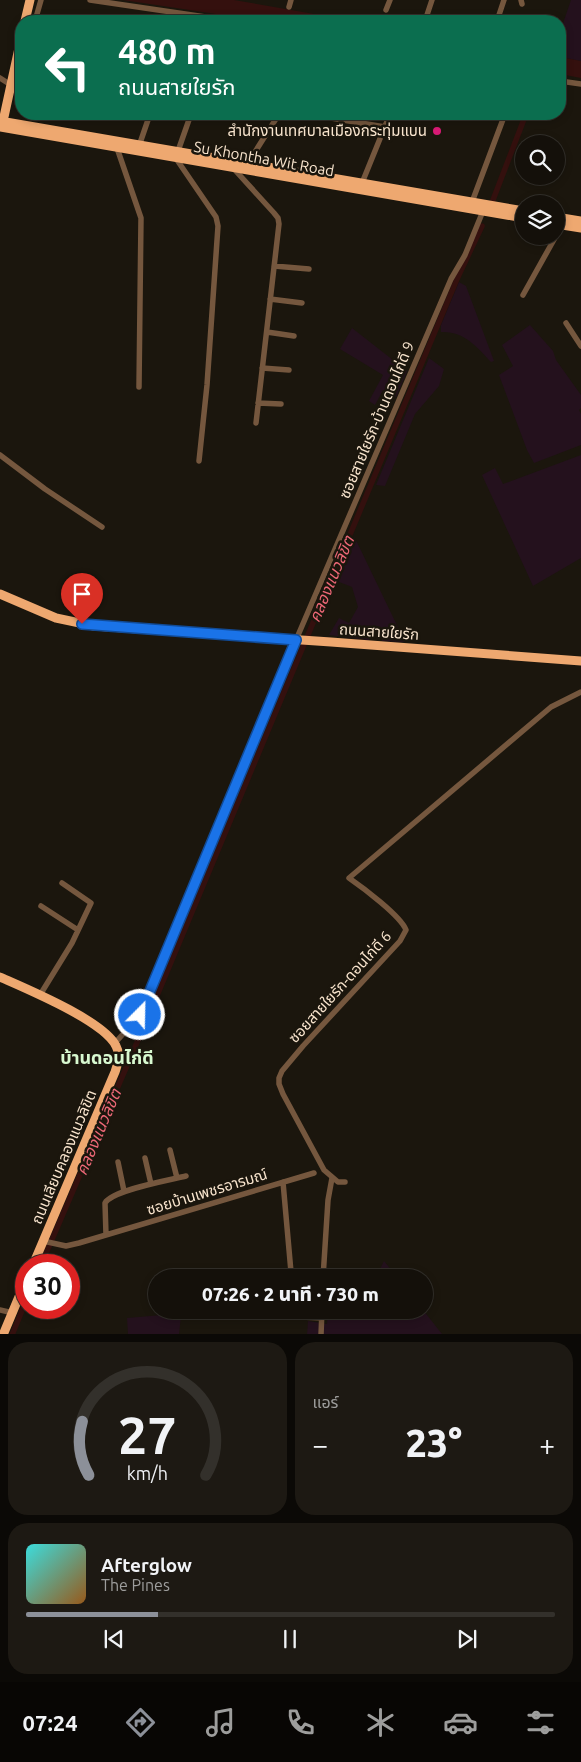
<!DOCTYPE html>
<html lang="th">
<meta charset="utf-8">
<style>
body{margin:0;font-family:Ubuntu,"Noto Sans Thai",sans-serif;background:#1d1913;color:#f1f3f6;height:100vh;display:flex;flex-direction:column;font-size:19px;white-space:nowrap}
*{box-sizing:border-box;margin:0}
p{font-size:16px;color:#9d9d9c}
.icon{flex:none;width:28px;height:28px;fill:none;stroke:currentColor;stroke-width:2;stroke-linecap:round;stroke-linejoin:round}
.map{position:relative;height:1334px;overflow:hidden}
.drawer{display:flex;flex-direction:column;gap:8px;padding:8px;background:#0b0906;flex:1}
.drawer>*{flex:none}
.hud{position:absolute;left:15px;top:15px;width:551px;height:105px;border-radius:20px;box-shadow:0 2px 8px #0003,0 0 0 1px #33302b;background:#0b6e4f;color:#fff;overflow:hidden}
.controls{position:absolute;left:515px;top:135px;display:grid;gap:10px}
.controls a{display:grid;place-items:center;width:50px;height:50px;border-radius:50%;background:#14100a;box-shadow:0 2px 8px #0003,0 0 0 1px #33302b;font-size:25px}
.speed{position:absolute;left:15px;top:1254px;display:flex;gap:10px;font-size:25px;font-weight:700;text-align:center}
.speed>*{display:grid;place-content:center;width:65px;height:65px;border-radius:50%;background:#14100a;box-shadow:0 2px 8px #0003,0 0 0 1px #33302b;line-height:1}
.speed .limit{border:8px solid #d22;background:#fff;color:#111}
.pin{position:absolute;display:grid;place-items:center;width:42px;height:42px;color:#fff;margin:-51px -21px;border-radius:50% 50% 50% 0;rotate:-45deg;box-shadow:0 0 5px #0007}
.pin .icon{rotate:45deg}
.me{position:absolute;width:55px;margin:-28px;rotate:23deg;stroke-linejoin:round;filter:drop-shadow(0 0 4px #0008)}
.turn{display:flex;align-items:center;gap:18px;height:105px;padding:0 20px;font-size:22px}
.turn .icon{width:65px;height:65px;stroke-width:2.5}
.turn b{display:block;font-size:35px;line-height:42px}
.big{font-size:38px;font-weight:800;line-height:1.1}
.drawer .tile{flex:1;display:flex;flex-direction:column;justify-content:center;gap:8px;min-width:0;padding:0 18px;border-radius:20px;background:#1d1913}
.drawer .dial{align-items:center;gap:0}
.dial svg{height:130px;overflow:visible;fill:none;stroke:#33302b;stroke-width:7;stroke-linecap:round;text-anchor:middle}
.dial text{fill:#f1f3f6;stroke:none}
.song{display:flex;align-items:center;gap:15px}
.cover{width:60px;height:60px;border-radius:8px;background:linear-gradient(135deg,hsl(180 70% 55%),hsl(30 70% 35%))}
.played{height:5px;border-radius:2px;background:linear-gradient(90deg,#8c9099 25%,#33302b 25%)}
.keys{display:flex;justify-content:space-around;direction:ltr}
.heat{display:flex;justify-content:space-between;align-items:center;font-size:28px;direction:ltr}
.drawer .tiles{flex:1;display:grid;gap:8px;grid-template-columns:1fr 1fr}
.tile:last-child{grid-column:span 2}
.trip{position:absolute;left:148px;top:1269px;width:285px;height:50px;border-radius:25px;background:#14100a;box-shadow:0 2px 8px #0003,0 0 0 1px #33302b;font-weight:800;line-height:50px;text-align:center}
.tab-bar{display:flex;height:80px;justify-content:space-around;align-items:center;background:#080604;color:#9d9d9c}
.tab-bar .icon{width:35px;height:35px}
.tab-bar .on{color:#8c9099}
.tab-bar b{font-size:22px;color:#f1f3f6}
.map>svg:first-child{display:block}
.green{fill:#24111d}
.water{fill:#34100e}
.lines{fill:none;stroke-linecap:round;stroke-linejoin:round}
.canal{stroke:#34100e;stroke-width:5.5}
.street{stroke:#75573e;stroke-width:5.5}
.secondary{stroke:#eea870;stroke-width:9}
.route-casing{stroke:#114b97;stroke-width:12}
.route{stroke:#1a73e8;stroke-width:9}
.poi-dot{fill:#d81a75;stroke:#1b160d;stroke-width:2}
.labels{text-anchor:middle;stroke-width:5;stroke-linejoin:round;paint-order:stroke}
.poi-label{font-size:15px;fill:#f9e5ce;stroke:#1b160d;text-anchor:end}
.street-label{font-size:15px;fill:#f9e5ce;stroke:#1b160d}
.water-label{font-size:16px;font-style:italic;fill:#ed6877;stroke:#1b160d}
.quarter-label{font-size:18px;font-weight:bold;fill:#d8f9d0;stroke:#1b160d}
</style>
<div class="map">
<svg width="581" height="1335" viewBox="0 0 581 1335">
<rect width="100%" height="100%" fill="#1b160d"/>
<path class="green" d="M571,0H581V61L560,57V32Z
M459,282L466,286L494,361L491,362C476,346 464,331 441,332V325Z
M530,325L553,351L556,360L581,395V408L579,410L581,414V445L534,463L527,450L499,375L513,366L502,345Z
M352,328L407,371L396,397L383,390L375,405L369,401L383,375L340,349Z
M429,358L444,369L439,386L415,414L385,486L376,485Z
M581,455V558L533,586L482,475L495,468L503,484Z
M354,536L405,642L382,641V632L370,631L369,640L329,635L339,618L349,623L358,607L352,587L334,580Z
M384,1261L397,1277H376Z
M328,1310H423L442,1334L307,1335L308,1321L327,1324Z
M174,1314L181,1316L179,1334H128L127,1318Z"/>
<path class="water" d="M123,0H234L354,21H262Z
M560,57L581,61V78L560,74Z"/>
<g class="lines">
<path class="canal" d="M493,200L526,114
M41,1265L151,1010L457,279L482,226
M12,1335L26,1301"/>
<path class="street" d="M90,0L233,21
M521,0L522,4
M289,7L291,0
M386,10L390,0
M35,21L41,0
M425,21L432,0
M497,21L504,0
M13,76L21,77
M0,78L11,85
M560,81L581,84
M313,115L385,127
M139,146L150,114
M117,148L141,218L139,387
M178,151L191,114
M175,157L216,217L218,226L207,385L199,461
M248,163L279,114
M234,169L274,213L278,218L279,224L256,423
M362,183L390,114
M472,202L505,114
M274,266L309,269
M523,295L556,236
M270,299L302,303
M566,323L581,346
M267,332L294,336
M262,368L289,370
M258,403L281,404
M0,455L45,489L102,527
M41,906L78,930
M40,995L72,943L91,903L62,883
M115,1043L140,1015L296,640L451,279L465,255L483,211
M170,1150L177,1178
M145,1158L151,1184
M118,1162L124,1191
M283,1182L291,1272
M345,1182H338L324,1170L283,1094L279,1084V1078L282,1071L303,1046L400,941L406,930C401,916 362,887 349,878L551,707L581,692
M106,1235L105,1203C112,1190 170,1180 186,1176
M43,1241L66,1246L79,1243L314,1173
M323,1278L328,1200L332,1178
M0,1310L13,1313
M177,1311L322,1318
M321,1335L322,1310"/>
<path class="secondary" d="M25,21L30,0
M0,121L524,211
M2,126L21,39
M0,127L524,218
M556,217L581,221
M556,224L581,228
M0,594L56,618L94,626L331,642L581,661
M0,977C27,989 104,1021 116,1046C121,1055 118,1063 115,1072L33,1265
M3,1335L26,1280"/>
</g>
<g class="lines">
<defs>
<path id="route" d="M82,624L296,640L140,1015"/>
</defs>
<use href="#route" class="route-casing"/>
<use href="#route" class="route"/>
</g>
<circle class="poi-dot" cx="437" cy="131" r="5"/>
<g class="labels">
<g class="poi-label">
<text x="427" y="136">สำนักงานเทศบาลเมืองกระทุ่มแบน</text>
</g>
<g class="street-label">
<text transform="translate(264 159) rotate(10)" y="5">Su Khontha Wit Road</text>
<text transform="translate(377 420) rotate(-67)" y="5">ซอยสายใยรัก-บ้านดอนไก่ดี 9</text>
<text transform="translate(379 632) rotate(4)" y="5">ถนนสายใยรัก</text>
<text transform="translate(340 987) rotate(-48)" y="5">ซอยสายใยรัก-ดอนไก่ดี 6</text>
<text transform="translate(64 1157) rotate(-67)" y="5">ถนนเลียบคลองแนวลิขิต</text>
<text transform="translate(207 1192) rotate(-17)" y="5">ซอยบ้านเพชรอารมณ์</text>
</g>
<g class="water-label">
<text transform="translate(331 579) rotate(-67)" y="6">คลองแนวลิขิต</text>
<text transform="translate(98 1132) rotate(-67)" y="6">คลองแนวลิขิต</text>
</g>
<g class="quarter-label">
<text x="107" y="1064">บ้านดอนไก่ดี</text>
</g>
</g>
</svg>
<div class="controls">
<a><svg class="icon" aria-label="search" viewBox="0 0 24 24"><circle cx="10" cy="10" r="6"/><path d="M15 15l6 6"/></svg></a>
<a><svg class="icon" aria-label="layers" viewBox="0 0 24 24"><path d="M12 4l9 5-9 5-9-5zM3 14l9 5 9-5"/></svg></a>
</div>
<div class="speed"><div class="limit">30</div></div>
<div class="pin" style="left:82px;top:624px;background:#d93025"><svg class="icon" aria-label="arrive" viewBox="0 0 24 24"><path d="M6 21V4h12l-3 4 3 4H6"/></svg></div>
<svg class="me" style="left:140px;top:1015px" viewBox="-20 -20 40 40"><circle r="17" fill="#1a73e8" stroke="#fff" stroke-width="3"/><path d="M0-11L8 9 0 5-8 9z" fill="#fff"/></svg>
<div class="trip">07:26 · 2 นาที · 730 m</div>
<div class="hud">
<div class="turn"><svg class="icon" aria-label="left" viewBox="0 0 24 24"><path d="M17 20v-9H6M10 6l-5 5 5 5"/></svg><div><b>480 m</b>ถนนสายใยรัก</div></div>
</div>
</div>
<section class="drawer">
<div class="tiles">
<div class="tile dial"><svg viewBox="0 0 100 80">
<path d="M14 69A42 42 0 1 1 86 69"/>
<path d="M14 69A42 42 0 0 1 10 36" stroke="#8c9099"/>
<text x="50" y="56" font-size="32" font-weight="700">27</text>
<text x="50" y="72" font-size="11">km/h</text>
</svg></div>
<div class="tile"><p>แอร์</p>
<div class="heat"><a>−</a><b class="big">23°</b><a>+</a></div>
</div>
<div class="tile">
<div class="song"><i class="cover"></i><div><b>Afterglow</b><p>The Pines</p></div></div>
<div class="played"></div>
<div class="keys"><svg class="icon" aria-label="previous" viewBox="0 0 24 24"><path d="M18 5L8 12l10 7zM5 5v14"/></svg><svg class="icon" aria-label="pause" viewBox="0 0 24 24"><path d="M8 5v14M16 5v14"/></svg><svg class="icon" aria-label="next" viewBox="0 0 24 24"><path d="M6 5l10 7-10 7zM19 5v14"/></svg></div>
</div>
</div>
</section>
<nav class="tab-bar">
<b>07:24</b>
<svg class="icon on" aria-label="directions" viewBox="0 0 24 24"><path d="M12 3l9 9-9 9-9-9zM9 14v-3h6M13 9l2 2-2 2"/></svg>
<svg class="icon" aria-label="music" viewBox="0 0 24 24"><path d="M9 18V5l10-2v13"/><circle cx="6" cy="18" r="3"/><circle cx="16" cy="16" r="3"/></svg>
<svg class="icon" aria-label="phone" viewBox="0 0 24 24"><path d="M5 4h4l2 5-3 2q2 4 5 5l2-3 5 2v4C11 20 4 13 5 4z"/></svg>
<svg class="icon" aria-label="climate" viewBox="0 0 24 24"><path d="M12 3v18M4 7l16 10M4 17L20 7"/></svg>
<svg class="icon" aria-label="car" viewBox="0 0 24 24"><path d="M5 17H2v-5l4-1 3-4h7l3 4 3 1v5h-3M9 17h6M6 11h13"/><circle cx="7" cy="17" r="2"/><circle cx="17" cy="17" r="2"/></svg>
<svg class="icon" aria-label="filters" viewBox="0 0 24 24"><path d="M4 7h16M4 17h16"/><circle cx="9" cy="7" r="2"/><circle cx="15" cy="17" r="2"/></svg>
</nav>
